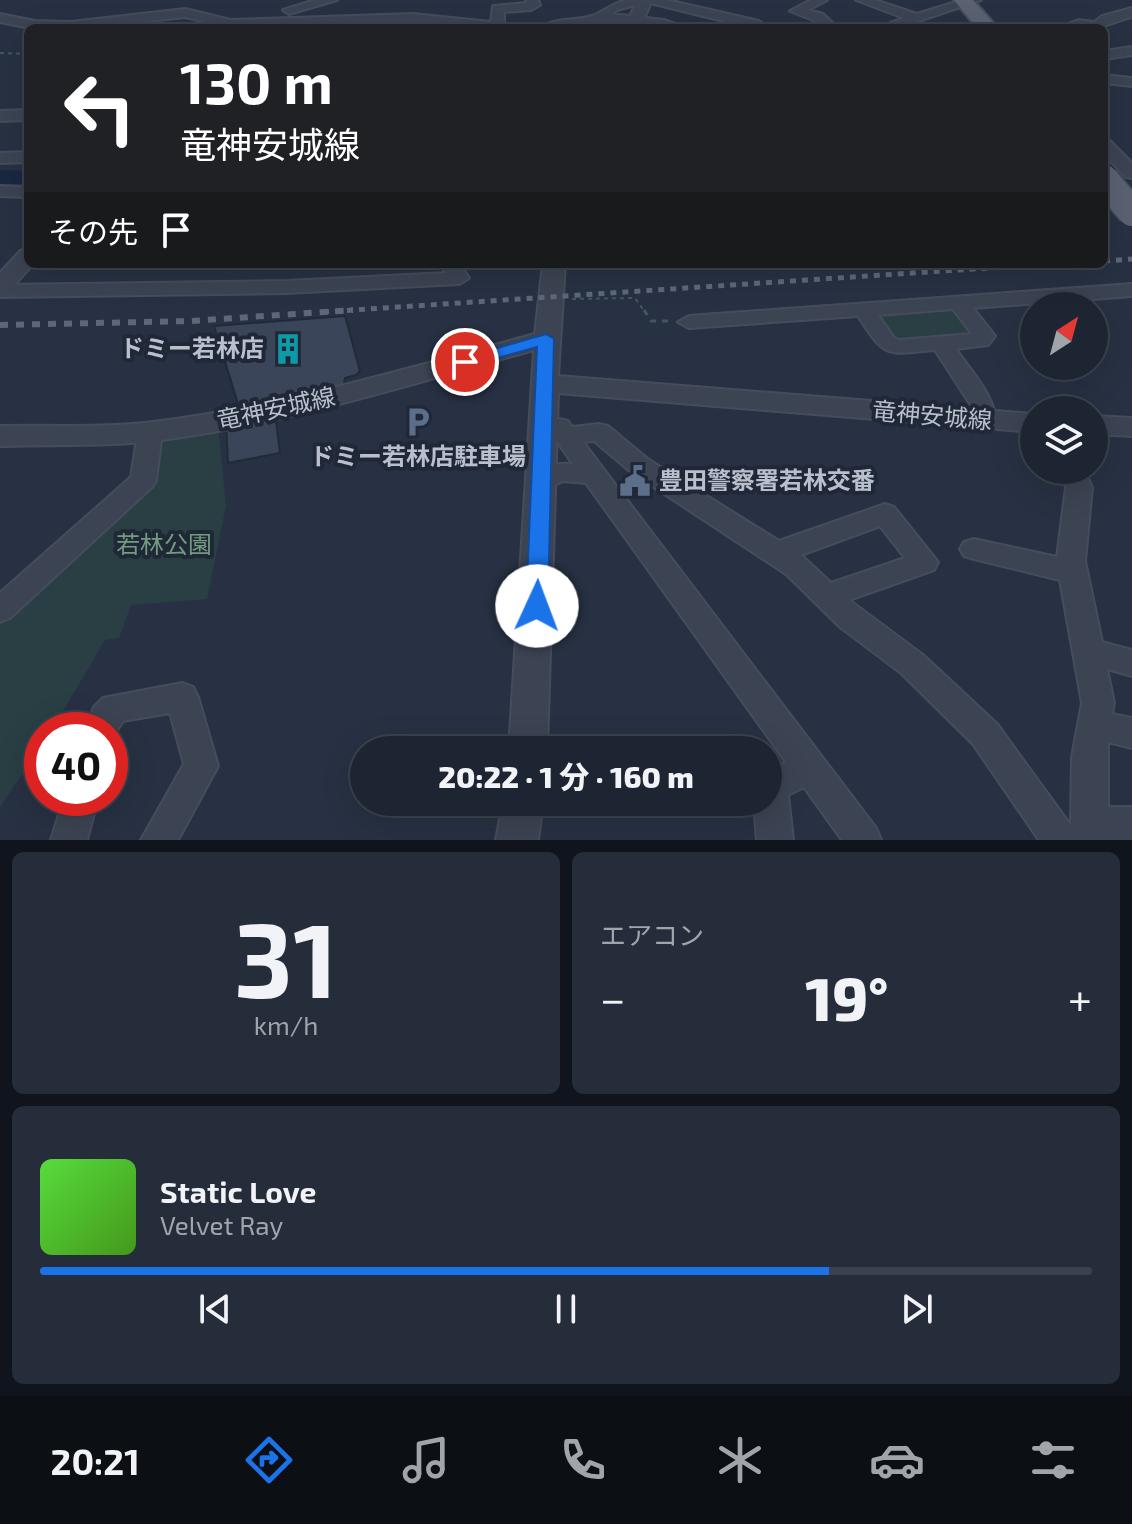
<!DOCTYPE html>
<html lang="ja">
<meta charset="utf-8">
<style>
body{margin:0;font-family:"Exo 2","Noto Sans JP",sans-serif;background:#252d3a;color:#f1f3f6;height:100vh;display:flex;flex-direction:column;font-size:30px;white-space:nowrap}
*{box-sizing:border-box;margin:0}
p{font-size:26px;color:#a0a5ac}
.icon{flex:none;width:44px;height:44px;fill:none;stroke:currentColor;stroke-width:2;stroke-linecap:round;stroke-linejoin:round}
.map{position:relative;height:840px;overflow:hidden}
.panel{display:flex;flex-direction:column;gap:12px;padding:12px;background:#10141c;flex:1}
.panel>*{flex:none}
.hud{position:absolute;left:24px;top:24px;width:1084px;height:244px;border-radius:12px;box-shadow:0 8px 32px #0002,0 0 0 2px #3b424d;background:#202124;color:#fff;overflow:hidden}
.needle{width:52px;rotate:36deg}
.buttons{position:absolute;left:1020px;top:292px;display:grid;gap:16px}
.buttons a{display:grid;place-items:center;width:88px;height:88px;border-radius:50%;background:#1d2532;box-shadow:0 8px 32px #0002,0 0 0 2px #3b424d;font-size:40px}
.speed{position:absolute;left:24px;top:712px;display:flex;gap:16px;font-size:40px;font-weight:700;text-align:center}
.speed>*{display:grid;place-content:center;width:104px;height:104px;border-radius:50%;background:#1d2532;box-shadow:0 8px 32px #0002,0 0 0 2px #3b424d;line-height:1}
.speed .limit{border:12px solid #d22;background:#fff;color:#111}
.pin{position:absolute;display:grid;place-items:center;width:68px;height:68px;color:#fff;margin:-34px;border:4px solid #fff;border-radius:50%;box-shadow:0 2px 8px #0007}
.me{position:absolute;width:88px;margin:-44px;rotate:2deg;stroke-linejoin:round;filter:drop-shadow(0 0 6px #0008)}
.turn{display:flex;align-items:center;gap:28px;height:168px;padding:0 24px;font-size:36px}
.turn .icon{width:104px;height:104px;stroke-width:2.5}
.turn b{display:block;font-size:56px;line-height:68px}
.then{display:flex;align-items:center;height:76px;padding:0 24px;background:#0003;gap:16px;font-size:30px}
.big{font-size:60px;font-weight:800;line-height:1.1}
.panel .widget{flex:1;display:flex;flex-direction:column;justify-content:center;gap:12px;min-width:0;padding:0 28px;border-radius:12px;background:#252d3a}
.panel .dial{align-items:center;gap:0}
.dial b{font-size:104px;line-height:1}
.song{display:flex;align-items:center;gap:24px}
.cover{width:96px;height:96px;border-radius:12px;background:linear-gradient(135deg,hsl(110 70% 55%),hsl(100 70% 35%))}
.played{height:8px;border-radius:4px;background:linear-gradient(90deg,#1a73e8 75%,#3b424d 75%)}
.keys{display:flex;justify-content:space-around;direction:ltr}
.heat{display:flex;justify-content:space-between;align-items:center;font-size:44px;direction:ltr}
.panel .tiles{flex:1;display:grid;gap:12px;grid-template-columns:1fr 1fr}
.widget:last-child{grid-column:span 2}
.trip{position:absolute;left:350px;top:736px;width:432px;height:80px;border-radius:40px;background:#1d2532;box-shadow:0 8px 32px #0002,0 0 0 2px #3b424d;font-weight:800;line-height:80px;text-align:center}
.tab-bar{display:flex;height:128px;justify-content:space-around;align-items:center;background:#0c0f14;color:#a0a5ac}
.tab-bar .icon{width:56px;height:56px}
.tab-bar .selected{color:#1a73e8}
.tab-bar b{font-size:36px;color:#f1f3f6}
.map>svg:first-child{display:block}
.green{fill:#293f44}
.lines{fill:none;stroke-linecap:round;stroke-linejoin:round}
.river{fill:#1a2741;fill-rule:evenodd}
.building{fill:#3a4559;stroke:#222a3a;stroke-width:2}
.minor-casing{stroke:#454c5c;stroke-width:4}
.tertiary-casing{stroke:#454c5c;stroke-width:4}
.primary-casing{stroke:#454c5c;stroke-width:4}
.path-far1{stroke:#43575b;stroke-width:2;stroke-dasharray:4 4;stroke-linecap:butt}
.path{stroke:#43575b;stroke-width:3;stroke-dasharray:6 6;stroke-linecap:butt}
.minor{fill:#3c4352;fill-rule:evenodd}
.tertiary{fill:#3c4352;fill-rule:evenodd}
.primary{fill:#5a6272;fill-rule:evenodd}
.rail-far1{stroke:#5e6779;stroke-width:5;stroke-dasharray:6 6;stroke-linecap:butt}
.rail{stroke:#5e6779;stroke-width:6;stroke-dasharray:8 8;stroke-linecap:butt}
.primary-bridge-casing{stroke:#454c5c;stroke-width:31;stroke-linecap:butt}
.primary-bridge{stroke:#5a6272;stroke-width:28}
.route{fill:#1a73e8;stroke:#114b97;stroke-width:2}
.labels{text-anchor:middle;stroke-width:8;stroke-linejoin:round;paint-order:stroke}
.poi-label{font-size:24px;font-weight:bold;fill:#b9bfcc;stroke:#202838;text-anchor:end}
.street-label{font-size:24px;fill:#b9bfcc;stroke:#202838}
.park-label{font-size:24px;fill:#719d7e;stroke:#202838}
</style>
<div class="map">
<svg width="1132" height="840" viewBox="0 0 1132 840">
<rect width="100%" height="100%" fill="#273143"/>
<path class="green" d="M952,309L958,311L973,332L969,336L902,341L891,336L880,316Z
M218,424L226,506L207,599L131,605L119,638L105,640L52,730H42V745L0,807V620L143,492L161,439Z"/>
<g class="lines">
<path class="river" d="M0,170L28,171V185L0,184Z"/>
</g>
<path class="building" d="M345,316L360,371L356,375L345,378L344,385L239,407L214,326Z
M275,413L280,453L228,463L226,421Z"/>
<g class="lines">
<defs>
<path id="minor" d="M315,0H337L289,14L283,10Z
M526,0H538L540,5L531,10L504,12V24L514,28H470L413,22L231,28L185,17L88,28H30L0,22V14L35,21L71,22L185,9L231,20L413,14L491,22L493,6L527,3Z
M626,0H667L759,21L768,28H752L646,2L617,10L612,14L664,20L687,28L613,22L540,28C557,16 580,22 597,14C609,8 612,4 626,0Z
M811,0H827L808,10L823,14L838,28H823L813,20L790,11Z
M856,0H875L917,14L962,0H981L898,28H877L904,18Z
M1079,20L1100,23L1102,26L1057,28Z
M1132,47V55L1104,59V51Z
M1104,75L1132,78V86L1104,83Z
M28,110V120L0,121V111Z
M1104,139L1110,141L1132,163V178L1126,177L1104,154Z
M28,152V162L0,163V153Z
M0,186L28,187V197L0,196Z
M440,264H460L469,278L459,284L287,293L0,297V285L287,281L446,273Z
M1132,284V296L973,308L995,336L988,345L956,349C967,366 1005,407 992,427H976L970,404L935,350C886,355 885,358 858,316L689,328L678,322L689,316ZM953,309L972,334L899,340L894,338L878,315Z
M559,419L568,421L572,427L599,424L608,426L649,460L779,541L885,504L894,507L938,562L934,570L849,600L923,655L997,724L1071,826L1072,757L1082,703L1060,580L974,559L964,556L960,549L964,542L974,539L1057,557L1066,487L1058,470H1084L1092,487L1085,561L1102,642L1132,650V676L1107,669L1114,703L1112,714L1132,718V748L1108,742V807H1132V840H1039L973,744L901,673L840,627L786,574L631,472L594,441L583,442L876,828L881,840H842L804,787L788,795L793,840H757L754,802H768V771L786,762L586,483L563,481L542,491L533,488L529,482C538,466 556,463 573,464L547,427L550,421ZM880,526L905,558L831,583L801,555Z
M150,424L159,426L162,432L156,481L152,487L10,618L0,622V593L131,477L138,432L141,426Z
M182,683L193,687L198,697L218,766L178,840H141L184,764L170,713L123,721L110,741V730H85L94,707L103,698Z
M64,798H98L87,840H51Z"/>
<path id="tertiary" d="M638,0H652L640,28H624Z
M1132,8V17C1115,21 1104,28 1087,28L1102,16Z
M28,249V264H33L8,292L0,294V273L20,251Z
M543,264H565L558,376L1034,414V432L558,393L547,750H509L534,350C408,385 283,425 153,441C103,447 50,444 0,446V426C50,425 103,428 153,422C283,406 409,368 535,334Z
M1094,416L1132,418V436L1094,434Z
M503,802H543L538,840H496Z"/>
<path id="primary" d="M954,0H973L998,28H977Z"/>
</defs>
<use href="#minor" class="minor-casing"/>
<use href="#tertiary" class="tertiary-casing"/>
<use href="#primary" class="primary-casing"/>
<path class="path-far1" d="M0,53L28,54
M572,299L635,298L645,312"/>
<path class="path" d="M644,310L651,321H669"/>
<use href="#minor" class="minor"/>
<use href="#tertiary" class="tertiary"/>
<use href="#primary" class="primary"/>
<path class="rail-far1" d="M1104,261L1132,259
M323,312L1049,264"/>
<path class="rail" d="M0,325L191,321L353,310"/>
<defs>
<path id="primary-bridge" d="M1104,179L1132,212"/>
</defs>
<use href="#primary-bridge" class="primary-bridge-casing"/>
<use href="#primary-bridge" class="primary-bridge"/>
</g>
<path class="route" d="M546,334L554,339L548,606L545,613L537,615L529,613L526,606L537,347L465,367L456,362L459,359Z"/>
<defs>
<symbol id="building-bare" viewBox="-9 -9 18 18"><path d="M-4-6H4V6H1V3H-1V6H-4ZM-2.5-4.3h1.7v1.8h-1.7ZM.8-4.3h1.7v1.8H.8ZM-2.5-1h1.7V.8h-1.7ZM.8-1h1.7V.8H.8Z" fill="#0f9aa8" stroke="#202838" stroke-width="2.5" paint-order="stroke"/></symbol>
<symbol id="parking-bare" viewBox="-9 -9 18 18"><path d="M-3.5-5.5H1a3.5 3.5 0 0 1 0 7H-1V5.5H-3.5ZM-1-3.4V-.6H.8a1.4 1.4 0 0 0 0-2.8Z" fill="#5c6f8a" stroke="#202838" stroke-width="2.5" paint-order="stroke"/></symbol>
<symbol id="civic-bare" viewBox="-9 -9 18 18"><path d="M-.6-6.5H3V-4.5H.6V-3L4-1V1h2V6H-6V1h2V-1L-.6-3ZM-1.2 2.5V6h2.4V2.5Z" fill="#5c6f8a" stroke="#202838" stroke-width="2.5" paint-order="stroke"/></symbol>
</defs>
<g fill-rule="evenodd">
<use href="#building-bare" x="266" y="327" width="44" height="44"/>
<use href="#parking-bare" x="396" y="400" width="44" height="44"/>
<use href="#civic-bare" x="613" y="459" width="44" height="44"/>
</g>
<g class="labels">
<g class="poi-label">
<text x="264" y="357">ドミー若林店</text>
<text x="418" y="465" text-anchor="middle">ドミー若林店駐車場</text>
<text x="659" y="489" text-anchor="start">豊田警察署若林交番</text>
</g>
<g class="street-label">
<text transform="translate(276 409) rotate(-12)" y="8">竜神安城線</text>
<text transform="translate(932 416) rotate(5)" y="8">竜神安城線</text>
</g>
<g class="park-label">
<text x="164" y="553">若林公園</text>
</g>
</g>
</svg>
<div class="buttons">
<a><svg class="needle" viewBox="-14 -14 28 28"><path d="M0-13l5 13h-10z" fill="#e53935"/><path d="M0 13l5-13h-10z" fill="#a0a5ac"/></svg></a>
<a><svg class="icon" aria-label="layers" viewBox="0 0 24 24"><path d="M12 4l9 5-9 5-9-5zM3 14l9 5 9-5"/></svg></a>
</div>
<div class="speed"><div class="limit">40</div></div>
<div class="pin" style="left:465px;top:362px;background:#d93025"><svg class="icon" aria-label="arrive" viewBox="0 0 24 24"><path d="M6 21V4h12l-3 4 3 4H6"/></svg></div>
<svg class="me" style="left:537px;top:606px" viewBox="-20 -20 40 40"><circle r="19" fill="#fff"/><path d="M0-13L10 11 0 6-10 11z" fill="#1a73e8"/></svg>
<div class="trip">20:22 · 1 分 · 160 m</div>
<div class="hud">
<div class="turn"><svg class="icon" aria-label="left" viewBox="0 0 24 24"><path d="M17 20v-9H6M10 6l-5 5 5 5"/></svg><div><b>130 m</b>竜神安城線</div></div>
<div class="then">その先<svg class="icon" aria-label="arrive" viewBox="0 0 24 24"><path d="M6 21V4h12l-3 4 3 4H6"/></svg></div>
</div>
</div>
<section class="panel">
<div class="tiles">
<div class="widget dial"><b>31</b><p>km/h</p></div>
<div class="widget"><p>エアコン</p>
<div class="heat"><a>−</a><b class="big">19°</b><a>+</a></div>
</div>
<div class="widget">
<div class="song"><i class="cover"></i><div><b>Static Love</b><p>Velvet Ray</p></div></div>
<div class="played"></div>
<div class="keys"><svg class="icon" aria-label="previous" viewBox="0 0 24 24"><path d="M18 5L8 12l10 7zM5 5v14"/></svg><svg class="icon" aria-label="pause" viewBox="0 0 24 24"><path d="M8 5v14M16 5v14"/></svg><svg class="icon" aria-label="next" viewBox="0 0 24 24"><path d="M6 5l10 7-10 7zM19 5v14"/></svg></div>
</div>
</div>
</section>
<nav class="tab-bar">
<b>20:21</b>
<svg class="icon selected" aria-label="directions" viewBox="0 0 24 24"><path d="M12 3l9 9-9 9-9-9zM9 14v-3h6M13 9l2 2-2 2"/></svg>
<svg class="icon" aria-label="music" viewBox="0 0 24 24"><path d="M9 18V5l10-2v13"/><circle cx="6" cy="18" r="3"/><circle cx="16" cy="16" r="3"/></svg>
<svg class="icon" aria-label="phone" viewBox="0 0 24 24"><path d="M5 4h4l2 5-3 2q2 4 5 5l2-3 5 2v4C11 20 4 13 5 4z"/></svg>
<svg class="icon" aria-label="climate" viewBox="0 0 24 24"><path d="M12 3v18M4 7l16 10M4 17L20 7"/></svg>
<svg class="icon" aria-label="car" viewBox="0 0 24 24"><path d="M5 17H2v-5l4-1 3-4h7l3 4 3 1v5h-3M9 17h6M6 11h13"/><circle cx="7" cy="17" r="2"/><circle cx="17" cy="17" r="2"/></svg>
<svg class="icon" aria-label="filters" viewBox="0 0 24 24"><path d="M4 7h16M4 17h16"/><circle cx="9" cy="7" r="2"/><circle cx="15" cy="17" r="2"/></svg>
</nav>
